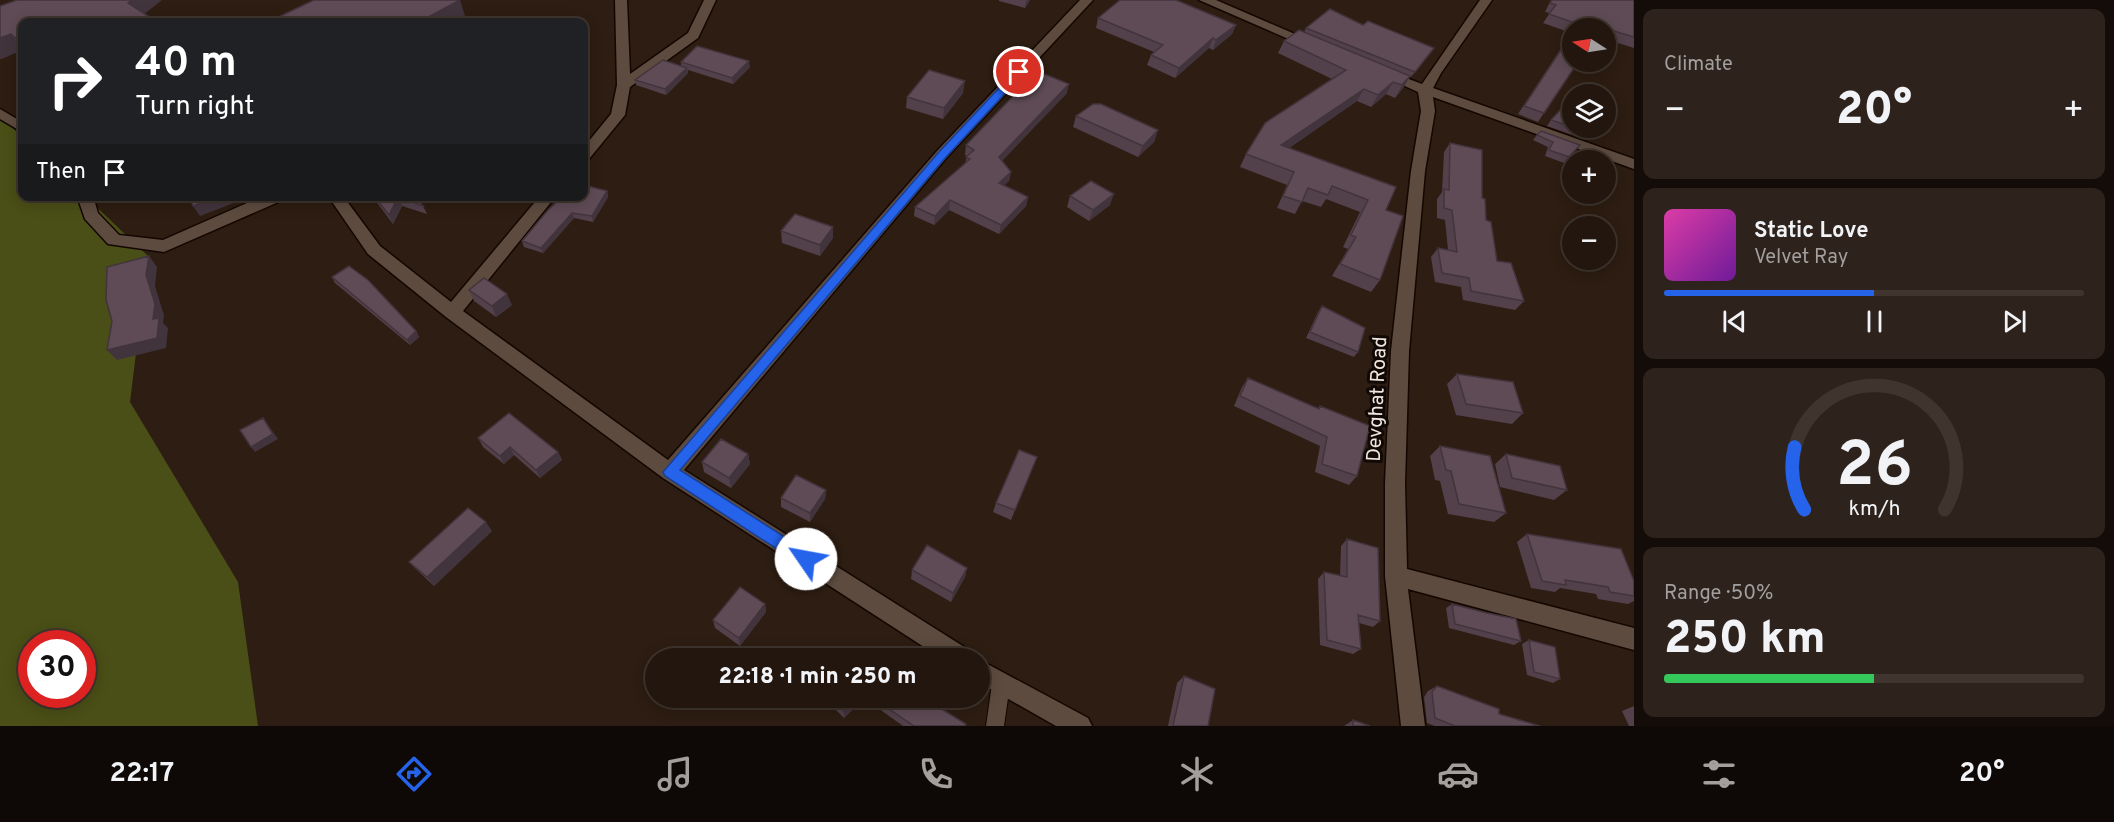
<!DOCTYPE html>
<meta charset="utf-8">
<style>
body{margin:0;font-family:Overpass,sans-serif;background:#2e231c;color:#f1f3f6;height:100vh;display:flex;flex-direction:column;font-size:22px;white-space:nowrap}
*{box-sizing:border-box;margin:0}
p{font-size:20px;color:#a29f9e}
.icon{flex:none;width:33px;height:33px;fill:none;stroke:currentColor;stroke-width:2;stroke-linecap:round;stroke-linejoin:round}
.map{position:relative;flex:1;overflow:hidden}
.details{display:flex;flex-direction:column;gap:9px;padding:9px;background:#130c08;width:480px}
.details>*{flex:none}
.hud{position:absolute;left:18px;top:18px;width:570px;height:183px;border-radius:12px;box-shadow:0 3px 15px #0003,0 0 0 2px #3f352e;background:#202124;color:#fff;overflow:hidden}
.needle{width:39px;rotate:282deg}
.controls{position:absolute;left:1562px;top:18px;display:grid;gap:12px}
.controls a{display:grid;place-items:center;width:54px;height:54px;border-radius:50%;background:#22160e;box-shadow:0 3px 15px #0003,0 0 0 2px #3f352e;font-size:30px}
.speed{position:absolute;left:18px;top:630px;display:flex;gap:12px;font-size:30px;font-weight:700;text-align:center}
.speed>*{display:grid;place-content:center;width:78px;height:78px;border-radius:50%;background:#22160e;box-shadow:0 3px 15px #0003,0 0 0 2px #3f352e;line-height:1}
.speed .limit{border:9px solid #d22;background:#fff;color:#111}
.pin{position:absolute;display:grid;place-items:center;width:51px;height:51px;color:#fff;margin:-26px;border:3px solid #fff;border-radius:50%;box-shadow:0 2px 6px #0007}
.me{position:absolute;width:66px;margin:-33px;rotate:303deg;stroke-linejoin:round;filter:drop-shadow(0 0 4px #0008)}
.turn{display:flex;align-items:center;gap:21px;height:126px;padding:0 18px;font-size:27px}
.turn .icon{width:78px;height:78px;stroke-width:2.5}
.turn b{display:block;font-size:42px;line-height:51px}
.then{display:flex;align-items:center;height:57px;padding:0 18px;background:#0003;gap:12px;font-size:22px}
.big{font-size:45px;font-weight:800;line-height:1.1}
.details .widget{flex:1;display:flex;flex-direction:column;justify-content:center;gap:9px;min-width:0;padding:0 21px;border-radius:12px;background:#2e231c}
.details .dial{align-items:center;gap:0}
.dial svg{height:156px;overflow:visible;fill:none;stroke:#3f352e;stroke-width:7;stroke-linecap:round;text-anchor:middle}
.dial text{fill:#f1f3f6;stroke:none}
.song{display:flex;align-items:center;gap:18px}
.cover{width:72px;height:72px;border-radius:9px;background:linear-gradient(135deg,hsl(320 70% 55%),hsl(280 70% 35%))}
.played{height:6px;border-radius:3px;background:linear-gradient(90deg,#2563eb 50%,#3f352e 50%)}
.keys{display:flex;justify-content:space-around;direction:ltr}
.heat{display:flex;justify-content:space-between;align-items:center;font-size:33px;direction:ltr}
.charge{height:9px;border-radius:4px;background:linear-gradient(90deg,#34c759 50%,#3f352e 0)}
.trip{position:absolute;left:645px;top:648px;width:345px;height:60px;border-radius:30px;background:#22160e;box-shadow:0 3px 15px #0003,0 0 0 2px #3f352e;font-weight:800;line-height:60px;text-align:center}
.dock{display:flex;height:96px;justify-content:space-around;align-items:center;background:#0e0906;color:#a29f9e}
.dock .icon{width:42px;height:42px}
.dock .current{color:#2563eb}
.dock b{font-size:27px;color:#f1f3f6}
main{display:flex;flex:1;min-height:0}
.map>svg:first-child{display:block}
.forest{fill:#4a4f17;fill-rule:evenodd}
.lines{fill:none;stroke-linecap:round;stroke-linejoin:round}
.lane-casing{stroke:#140701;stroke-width:2}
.street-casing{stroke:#140701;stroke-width:3}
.lane{fill:#5d4b3f;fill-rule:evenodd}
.street{fill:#5d4b3f;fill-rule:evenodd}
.wall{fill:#52404a}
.shaded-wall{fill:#42343c}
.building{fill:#5f4b56;stroke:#42343c;stroke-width:1.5}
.route{fill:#2563eb;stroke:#184099;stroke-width:1.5}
.labels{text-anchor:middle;stroke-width:6;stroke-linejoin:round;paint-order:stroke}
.street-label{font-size:20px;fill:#f1e6df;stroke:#100905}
</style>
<main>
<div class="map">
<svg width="1634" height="726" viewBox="0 0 1634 726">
<rect width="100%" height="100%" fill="#2d1d12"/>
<path class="forest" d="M0,116L22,137V196L86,197L148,256L130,402L238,582L258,726H0ZM32,644H82V694H32Z"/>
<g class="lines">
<defs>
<path id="lane" d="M1001,675L1007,678L1010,684L1004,726H986L992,684L995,678Z"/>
<path id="street" d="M615,0H627L630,74L688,33L704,0H716L698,38L630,87L625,115L589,159L584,161V147L611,114L617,85Z
M1080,0H1093L947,157L684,470L969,650L972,658H941L663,478L446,317L368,254L328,196H343L380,246L451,302L540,196H556L463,311L668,460L937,151Z
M1199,0H1216L1318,44L1312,48L1307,47Z
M1480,0H1492L1441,73L1433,88L1634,159V169L1433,97L1435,111L1425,171L1409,351L1405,483L1407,569L1634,628V650L1408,589L1425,726H1401L1385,576V483L1391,351L1411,171L1421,111L1418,92L1378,74L1385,70L1422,84Z
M0,109L22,122V132L0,119Z
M77,196H93L98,213L119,235L163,240L263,196H285L283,200L164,252L108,244L85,219Z
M980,660L1088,718L1092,726H1056L980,683Z"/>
</defs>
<use href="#lane" class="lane-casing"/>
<use href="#street" class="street-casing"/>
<use href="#lane" class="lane"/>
<use href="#street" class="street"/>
</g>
<path class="wall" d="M999,0H1030L1025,8L999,1Z
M1551,0H1634V48L1605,39V28H1572V62L1544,113L1538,122L1518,114L1571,33L1543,23L1550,13L1545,12Z
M0,6L144,14L22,22V50L1,59L0,58Z
M1098,18L1236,25L1232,34L1213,50L1209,48L1175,78L1147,65L1151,55L1154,52L1096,28Z
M1363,25L1434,48L1411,77L1410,76L1403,88L1395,98L1386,94L1371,107L1357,101L1289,148L1386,210L1380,280L1371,292L1332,276L1348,249L1343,247L1360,212L1326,199L1321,207L1302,201L1295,214L1277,208L1287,185L1240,167L1246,154L1332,79L1278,53L1284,41L1304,32L1306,28Z
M681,62L750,67L733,84L688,70V73L666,95L636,85L635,80L681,66Z
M963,93L943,119L906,108L907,97Z
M1067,93L1002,161L1011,172L1009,181L1004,185L1028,197L1026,206L999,234L949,210L934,225L914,216L915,207L965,164L967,156L965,155L966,145Z
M1076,116L1158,130L1154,142L1138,157L1073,127Z
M1551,120L1594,128L1584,139L1547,126Z
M1537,135L1580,145L1564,163L1545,156L1548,147L1533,140Z
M1450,143L1482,198L1486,220L1497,261L1524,301L1515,310L1463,300L1461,287L1435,282L1431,257L1438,248L1448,250L1445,220L1437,218V199L1442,192L1444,152Z
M607,191L608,197L593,222L574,218L543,253L524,247L522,241Z
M372,196H415L423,206L427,214L402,206L393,224Z
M1070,196L1110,205L1089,221L1067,207Z
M781,231L833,238L820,256L782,243Z
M332,277L416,331L419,337L410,345L335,283Z
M469,290L512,305L496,317L474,301Z
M1322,306L1358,352L1354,357L1306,338L1318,312Z
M1457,374L1523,413L1512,424L1456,415L1447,384Z
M1248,378L1318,408L1320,406L1357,476L1349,485L1315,472L1320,446L1234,406L1242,387Z
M478,438L558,452L562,460L540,478L514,455L504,464L483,447Z
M1440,446L1506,513L1494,522L1448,514L1440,481L1435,480L1430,456Z
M748,454L750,464L731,488L704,472L702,462Z
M1506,454L1567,490L1554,500L1500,487L1495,464Z
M1033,466L1011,520L993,512L996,503Z
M826,490L825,499L810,522L781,507V498Z
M492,531L434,586L417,570L409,562Z
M1527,534L1634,581V601L1628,604L1598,599L1596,594L1560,588L1555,592L1531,588L1517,542Z
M1347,539L1380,621L1373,627L1359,623L1361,649L1353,654L1320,645L1318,579L1324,572L1340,576L1341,546Z
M967,568L965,577L951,602L911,579L912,570Z
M765,604L766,612L740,646L715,628L713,620Z
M1452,604L1521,641L1514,645L1449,628L1446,608Z
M1529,640L1560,679L1553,683L1527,675L1522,644Z
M1184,676L1208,726H1168L1177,683Z
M1437,686L1499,714L1540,726H1435L1427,723L1424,697L1428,691Z
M828,698H924L965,726H903L864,698L844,718L828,702Z
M1634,706V726H1629L1622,711Z
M1353,720L1370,726H1344Z"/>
<path class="shaded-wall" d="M132,0H162L138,19L128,3Z
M460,0L465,16L453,22H419Z
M1027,0H1030L1025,8L1026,2Z
M1236,25L1232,34L1213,50L1216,40Z
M11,34L22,50L1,59L0,58V38Z
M20,36L22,40V47L15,38Z
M1213,38L1209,48L1175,78L1179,68Z
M749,61L750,67L733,84L732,78Z
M687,68L688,73L666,95L665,89Z
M1410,76L1403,88L1395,98L1402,85Z
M965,81L963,93L943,119L944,108Z
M1393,82L1386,94L1371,107L1378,95Z
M1069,84L1067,93L997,166L999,157Z
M1364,89L1357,101L1275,158L1281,145Z
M1158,130L1154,142L1138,157L1143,146Z
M1011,172L1009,181L997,192L999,183Z
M607,191L608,197L593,222L592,216Z
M1114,194L1110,205L1089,221L1093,210Z
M217,196H252L200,216L193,206Z
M512,196H529L514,203Z
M398,197L402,206L393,224L389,215Z
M1028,197L1026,206L999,234L1001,225Z
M950,200L949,210L934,225L935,216Z
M572,213L574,218L543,253L541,248Z
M833,227V238L820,256V245Z
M149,256L157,267L155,286L164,315L163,323L168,328L166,348L117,360L107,350L153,319L146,275Z
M507,294L512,305L496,317L492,306Z
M416,331L419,337L410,345L407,340Z
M263,418L278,439L255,452L251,447Z
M510,447L514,455L504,464L500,456Z
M558,452L562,460L540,478L536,470Z
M748,454L750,464L731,488L729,478Z
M826,490L825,499L810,522V513Z
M486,522L492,531L434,586L427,577Z
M967,568L965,577L951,602L953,593Z
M765,604L766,612L740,646L739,638Z
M858,698H864L844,718V712Z"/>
<path class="building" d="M17,0H132L128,3L157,22H22V39L20,36L15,38L11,34L0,38V6Z
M314,0H460L419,22H268Z
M1120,0H1176L1236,25L1216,40L1213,38L1179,68L1151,55L1163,45L1098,18Z
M1552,0H1634V37L1601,27L1600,28H1575L1578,24L1549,14L1556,5L1550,3Z
M1330,9L1363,25L1368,21L1434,48L1415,72L1306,28Z
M1299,30L1410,76L1402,85L1393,82L1378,95L1364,89L1281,145L1396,187L1386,210L1403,216L1380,280L1340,264L1356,237L1351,235L1368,200L1332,186L1328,195L1308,188L1302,202L1283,196L1294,172L1246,154L1265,123L1346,70L1284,41Z
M1572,33V62H1578L1544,113L1524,106Z
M697,46L749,61L732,78L681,62Z
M663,60L687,68L665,89L635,80Z
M929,70L965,81L944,108L907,97Z
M1037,71L1069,84L999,157L1011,172L999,183L1028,197L1001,225L950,200L935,216L915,207L970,159L966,157L974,150L966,145Z
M1093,104H1101L1158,130L1143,146L1076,116Z
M1564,106L1572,110V127L1551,120Z
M1572,128H1594L1589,133Z
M1541,131L1580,145L1569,157L1549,150L1553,142L1537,135Z
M1450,143L1482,150V198L1485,199L1486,220L1491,222L1497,261L1511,263L1524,301L1471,291L1469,278L1442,273L1438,248L1457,252L1452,210L1444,208V189L1449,190Z
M1091,181L1114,194L1093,210L1070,196Z
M584,185L607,191L592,216L572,213L541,248L522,241L548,210L563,196H584Z
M189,196H217L193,206Z
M374,196H415L423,206L398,197L389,215Z
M795,214L833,227L820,245L781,231Z
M149,256L146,275L155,304L153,319L159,318L157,338L107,350L112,321L106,300L107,267Z
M349,266L368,280L416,331L407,340L332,277Z
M484,278L507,294L492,306L469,290Z
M1322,306L1365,328L1358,352L1310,332Z
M1457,374L1513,382L1523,413L1466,404Z
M1248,378L1319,409L1320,406L1370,426L1357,476L1322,464L1327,437L1240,396Z
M509,413L558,452L536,470L510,447L500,456L478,438Z
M263,418L273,434L251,447L240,430Z
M721,439L748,454L729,478L702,462Z
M1440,446L1490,456L1506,513L1459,504L1451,471L1446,470Z
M1019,450L1037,457L1015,510L996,503Z
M1506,454L1560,466L1567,490L1512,478Z
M796,475L826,490L810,513L781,498Z
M468,508L486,522L427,577L409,562Z
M1527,534L1621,549L1634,581V596L1610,592L1608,587L1565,580L1566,585L1542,581Z
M1347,539L1378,548L1380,621L1358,615L1361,649L1327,640L1324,572L1347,577Z
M927,545L967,568L953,593L912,570Z
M740,587L765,604L739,638L713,620Z
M1452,604L1487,613L1516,619L1521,641L1455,624Z
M1529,640L1555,647L1560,679L1534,672Z
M1184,676L1215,689L1208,726H1173Z
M1437,686L1499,709V714L1540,726H1455L1435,718L1432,692Z
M831,698H858L844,712Z
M873,698H924L966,724L965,726H914Z
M1353,720L1370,726H1353Z"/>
<path class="route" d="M1019,69L1024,72L1023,74L946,157L680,470L811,554L814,559L811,564L806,566L800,564L665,476L663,472L939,152L1016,70Z"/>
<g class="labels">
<g class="street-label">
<text transform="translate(1376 399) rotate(-87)" y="7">Devghat Road</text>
</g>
</g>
</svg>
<div class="controls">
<a><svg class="needle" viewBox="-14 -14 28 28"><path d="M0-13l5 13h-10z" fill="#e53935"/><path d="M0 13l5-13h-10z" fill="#a29f9e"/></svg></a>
<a><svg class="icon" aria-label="layers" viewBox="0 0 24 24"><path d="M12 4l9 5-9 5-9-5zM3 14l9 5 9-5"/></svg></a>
<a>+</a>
<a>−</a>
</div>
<div class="speed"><div class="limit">30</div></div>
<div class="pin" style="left:1019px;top:72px;background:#d93025"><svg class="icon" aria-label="arrive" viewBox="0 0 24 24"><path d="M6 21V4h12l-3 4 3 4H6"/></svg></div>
<svg class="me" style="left:806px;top:559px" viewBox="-20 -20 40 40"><circle r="19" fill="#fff"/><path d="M0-13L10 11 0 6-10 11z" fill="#2563eb"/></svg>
<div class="trip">22:18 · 1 min · 250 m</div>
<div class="hud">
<div class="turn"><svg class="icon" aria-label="right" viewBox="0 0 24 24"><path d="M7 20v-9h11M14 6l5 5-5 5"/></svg><div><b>40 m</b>Turn right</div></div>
<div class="then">Then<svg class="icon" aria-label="arrive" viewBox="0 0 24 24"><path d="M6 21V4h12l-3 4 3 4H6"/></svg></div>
</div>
</div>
<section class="details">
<div class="widget"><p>Climate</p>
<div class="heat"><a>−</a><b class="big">20°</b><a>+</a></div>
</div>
<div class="widget">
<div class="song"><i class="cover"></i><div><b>Static Love</b><p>Velvet Ray</p></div></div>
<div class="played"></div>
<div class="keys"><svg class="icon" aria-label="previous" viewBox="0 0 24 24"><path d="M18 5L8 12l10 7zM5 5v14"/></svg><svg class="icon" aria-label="pause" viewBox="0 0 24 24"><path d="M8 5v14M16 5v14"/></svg><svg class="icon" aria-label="next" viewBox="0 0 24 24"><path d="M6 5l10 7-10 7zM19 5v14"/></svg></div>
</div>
<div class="widget dial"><svg viewBox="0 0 100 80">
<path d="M14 69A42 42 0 1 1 86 69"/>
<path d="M14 69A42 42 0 0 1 9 37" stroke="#2563eb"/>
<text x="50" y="56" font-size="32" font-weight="700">26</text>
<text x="50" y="72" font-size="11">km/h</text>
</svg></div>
<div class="widget"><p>Range · 50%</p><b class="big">250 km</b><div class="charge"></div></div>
</section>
</main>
<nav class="dock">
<b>22:17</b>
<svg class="icon current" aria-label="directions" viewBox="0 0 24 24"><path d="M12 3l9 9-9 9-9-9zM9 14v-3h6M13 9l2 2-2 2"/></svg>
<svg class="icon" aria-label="music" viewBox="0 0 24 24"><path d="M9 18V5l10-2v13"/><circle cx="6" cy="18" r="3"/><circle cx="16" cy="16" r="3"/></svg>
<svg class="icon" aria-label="phone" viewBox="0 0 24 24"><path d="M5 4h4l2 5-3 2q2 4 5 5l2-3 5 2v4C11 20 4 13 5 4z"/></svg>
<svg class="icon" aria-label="climate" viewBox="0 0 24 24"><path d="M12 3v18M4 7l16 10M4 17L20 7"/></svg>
<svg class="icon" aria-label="car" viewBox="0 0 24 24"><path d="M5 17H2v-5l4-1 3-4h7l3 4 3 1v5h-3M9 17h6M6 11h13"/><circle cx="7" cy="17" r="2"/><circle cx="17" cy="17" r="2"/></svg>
<svg class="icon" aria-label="filters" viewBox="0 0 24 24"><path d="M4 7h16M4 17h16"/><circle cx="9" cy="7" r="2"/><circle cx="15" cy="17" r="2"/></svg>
<b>20°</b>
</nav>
